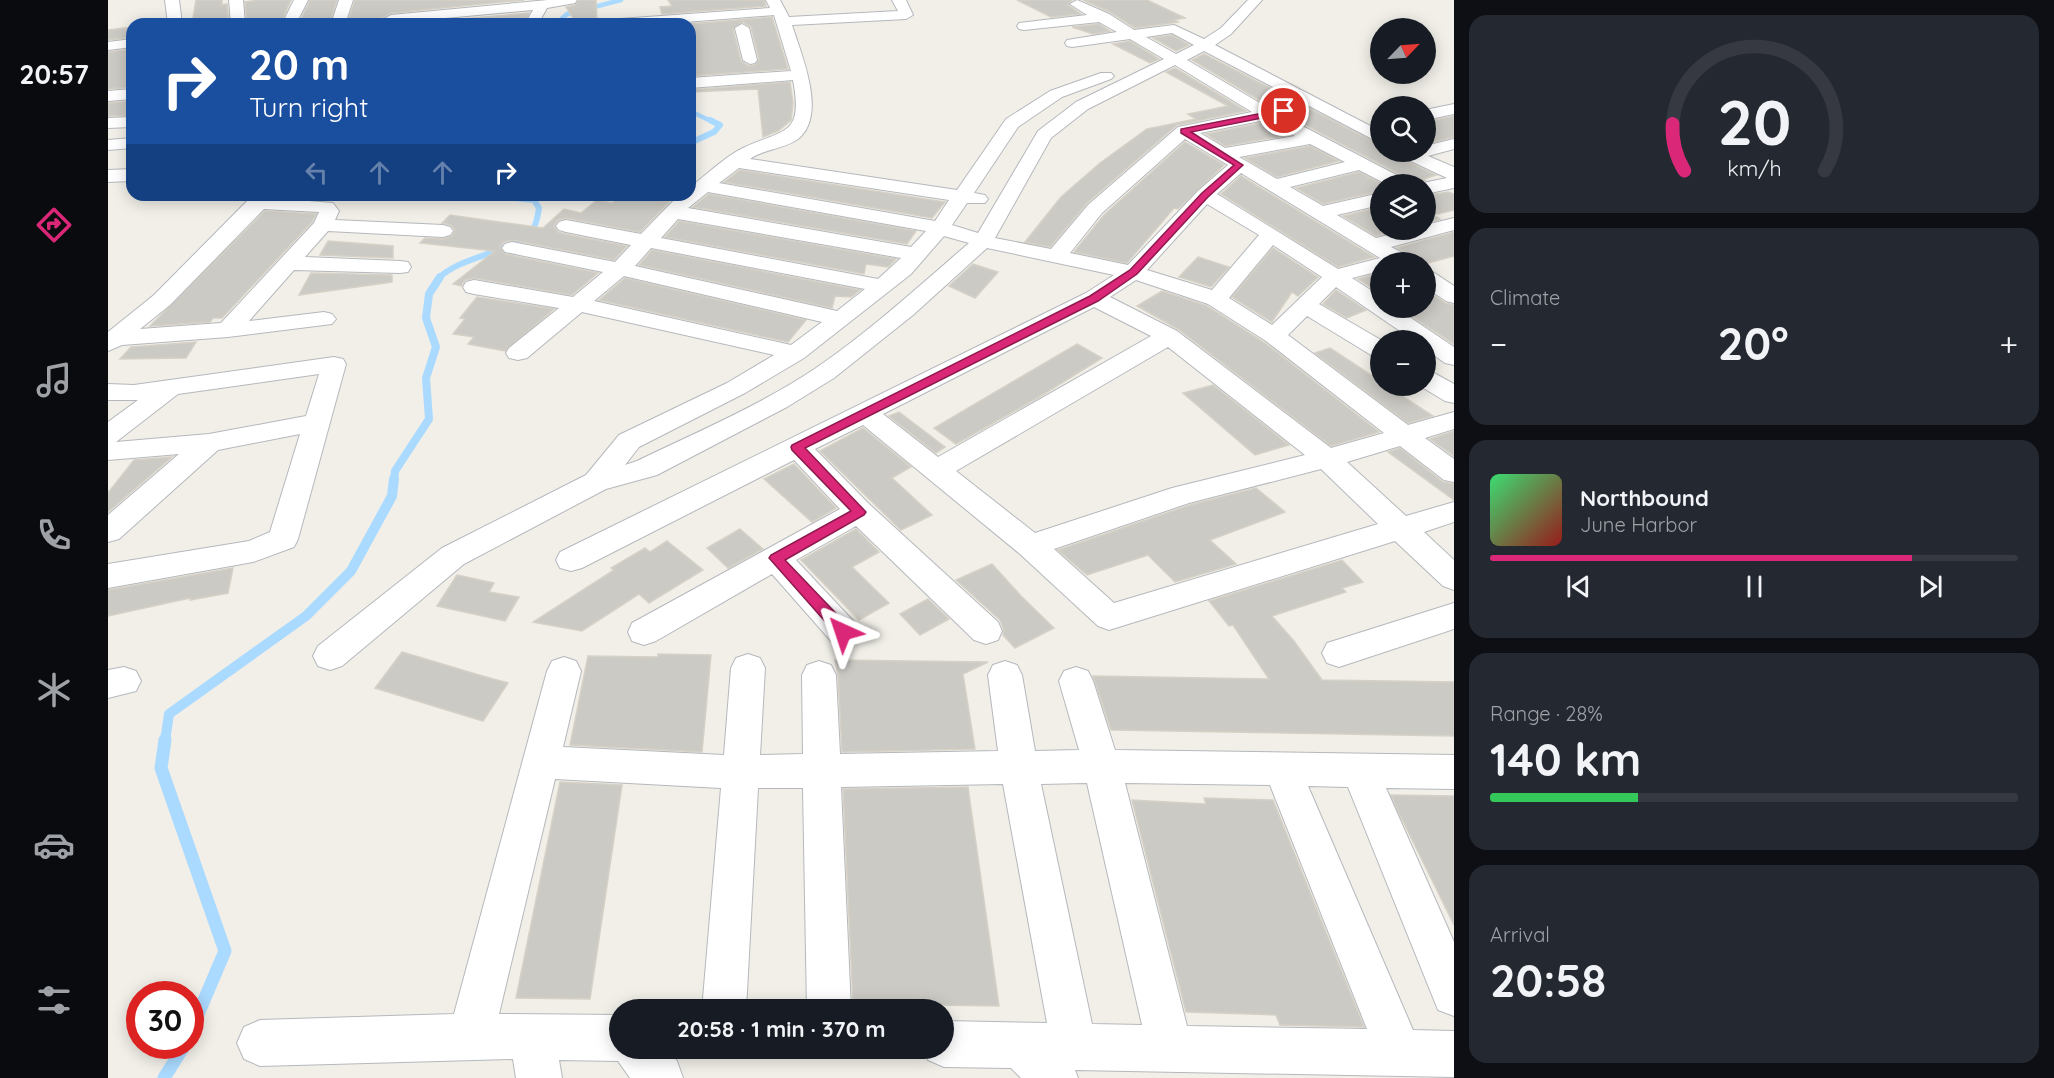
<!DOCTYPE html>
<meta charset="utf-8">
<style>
body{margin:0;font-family:Quicksand,sans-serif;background:#242831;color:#f1f3f6;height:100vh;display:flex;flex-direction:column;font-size:22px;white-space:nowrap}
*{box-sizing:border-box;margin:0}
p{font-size:20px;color:#9ea1a6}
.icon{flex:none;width:33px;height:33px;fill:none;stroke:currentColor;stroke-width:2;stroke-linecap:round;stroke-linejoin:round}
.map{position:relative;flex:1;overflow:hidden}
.drawer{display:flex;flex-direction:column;gap:15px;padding:15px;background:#0d0f14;width:600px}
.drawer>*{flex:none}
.hud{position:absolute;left:18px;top:18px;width:570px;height:183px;border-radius:18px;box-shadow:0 3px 15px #0003;background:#1a4fa0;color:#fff;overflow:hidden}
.needle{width:39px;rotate:65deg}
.fabs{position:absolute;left:1262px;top:18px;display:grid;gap:12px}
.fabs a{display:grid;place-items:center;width:66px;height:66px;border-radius:50%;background:#171b24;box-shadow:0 3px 15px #0003;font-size:30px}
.speed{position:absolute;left:18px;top:981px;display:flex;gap:12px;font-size:30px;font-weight:700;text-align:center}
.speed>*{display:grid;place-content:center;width:78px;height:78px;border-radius:50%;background:#171b24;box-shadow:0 3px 15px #0003;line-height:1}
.speed .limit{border:9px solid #d22;background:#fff;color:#111}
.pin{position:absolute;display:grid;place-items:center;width:51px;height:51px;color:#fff;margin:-26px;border:3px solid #fff;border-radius:50%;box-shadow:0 2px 6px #0007}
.me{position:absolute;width:66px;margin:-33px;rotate:318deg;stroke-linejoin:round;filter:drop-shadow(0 0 4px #0008)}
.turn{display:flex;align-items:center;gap:21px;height:126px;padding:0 24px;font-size:27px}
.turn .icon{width:78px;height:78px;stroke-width:2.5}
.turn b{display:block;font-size:42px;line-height:51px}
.lanes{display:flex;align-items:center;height:57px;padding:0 24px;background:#0003;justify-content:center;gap:30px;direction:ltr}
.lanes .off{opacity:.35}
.big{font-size:45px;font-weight:800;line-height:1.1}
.drawer .card{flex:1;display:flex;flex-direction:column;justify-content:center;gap:9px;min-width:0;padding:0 21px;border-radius:18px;background:#242831}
.drawer .dial{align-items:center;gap:0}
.dial svg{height:156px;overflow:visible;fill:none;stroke:#363941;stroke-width:7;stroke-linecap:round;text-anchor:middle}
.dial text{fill:#f1f3f6;stroke:none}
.song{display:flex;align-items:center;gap:18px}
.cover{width:72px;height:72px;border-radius:9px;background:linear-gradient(135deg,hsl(140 70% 55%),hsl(0 70% 35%))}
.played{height:6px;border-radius:3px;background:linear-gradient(90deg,#db2777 80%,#363941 80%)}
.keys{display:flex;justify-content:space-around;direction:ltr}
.heat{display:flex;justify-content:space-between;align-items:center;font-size:33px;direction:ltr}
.charge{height:9px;border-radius:4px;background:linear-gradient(90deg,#34c759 28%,#363941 0)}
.trip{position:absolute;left:501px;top:999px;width:345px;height:60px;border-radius:30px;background:#171b24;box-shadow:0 3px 15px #0003;font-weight:800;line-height:60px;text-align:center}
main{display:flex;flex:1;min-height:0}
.tab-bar{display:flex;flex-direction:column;width:108px;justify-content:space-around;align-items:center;background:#090b0e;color:#9ea1a6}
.tab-bar .icon{width:42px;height:42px}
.tab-bar .active{color:#db2777}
.tab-bar b{font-size:27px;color:#f1f3f6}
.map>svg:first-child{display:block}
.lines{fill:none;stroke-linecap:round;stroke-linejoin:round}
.stream-far4{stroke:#aadaff;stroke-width:4.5}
.stream-far3{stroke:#aadaff;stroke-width:6}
.stream-far2{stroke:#aadaff;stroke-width:8}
.stream-far1{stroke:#aadaff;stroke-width:10}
.stream{stroke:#aadaff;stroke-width:13}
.building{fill:#cccac5;stroke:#d6d1c6;stroke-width:1.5;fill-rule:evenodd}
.street-casing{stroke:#b5b8bc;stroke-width:2}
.street{fill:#fff;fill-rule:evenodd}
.route{fill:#db2777;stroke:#8e194d;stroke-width:1.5}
</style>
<main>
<nav class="tab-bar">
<b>20:57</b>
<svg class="icon active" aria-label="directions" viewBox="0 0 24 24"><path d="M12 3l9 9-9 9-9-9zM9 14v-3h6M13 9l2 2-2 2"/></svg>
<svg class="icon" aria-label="music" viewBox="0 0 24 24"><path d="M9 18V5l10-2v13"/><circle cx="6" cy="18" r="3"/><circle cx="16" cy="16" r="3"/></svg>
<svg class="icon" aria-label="phone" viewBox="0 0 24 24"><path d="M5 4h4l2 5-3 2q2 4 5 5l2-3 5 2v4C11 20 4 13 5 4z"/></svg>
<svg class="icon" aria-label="climate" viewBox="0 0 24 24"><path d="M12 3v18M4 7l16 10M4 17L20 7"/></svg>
<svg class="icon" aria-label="car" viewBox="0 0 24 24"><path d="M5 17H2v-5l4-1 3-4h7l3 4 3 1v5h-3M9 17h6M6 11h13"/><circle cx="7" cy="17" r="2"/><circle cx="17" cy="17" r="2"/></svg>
<svg class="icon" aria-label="filters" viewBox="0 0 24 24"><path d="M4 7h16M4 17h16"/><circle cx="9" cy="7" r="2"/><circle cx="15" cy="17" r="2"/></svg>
</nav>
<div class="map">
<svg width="1346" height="1078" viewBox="0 0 1346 1078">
<rect width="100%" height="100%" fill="#f1efe8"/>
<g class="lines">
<path class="stream-far4" d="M448,24L459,14L513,0
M582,111L605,122"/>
<path class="stream-far3" d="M582,143L606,132L612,125L602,120
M331,278C353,255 412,252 426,227C429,222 430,214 431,208L426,200L381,195"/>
<path class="stream-far2" d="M286,480L287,471L321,419L318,378L328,347L318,318L321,294L332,277"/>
<path class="stream-far1" d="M57,741L61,714L198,616L243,571L284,496L286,479"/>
<path class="stream" d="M57,740L53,768L117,951L82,1033
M56,1078L76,1046"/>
</g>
<path class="building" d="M88,0H114V5L119,4L121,24H84Z
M152,0H183L172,24H139L137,2Z
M202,0H229L221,24H191Z
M247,0H416L283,13L274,18L280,24H239Z
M471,0H488L489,24H469L458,7L467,5Z
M560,0H656L658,6L554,14L552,7L564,6Z
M909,0H964L960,5L973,14L943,17Z
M975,0H1039L1077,18L1065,20L1071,22L1027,28L1002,12Z
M421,13L416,24H297Z
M664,17L680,69L582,76L581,24ZM635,22L643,27L651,59L647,65L641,66L633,61L625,29Z
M991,24L1002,31L985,34L964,27Z
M24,27V37L0,40V30Z
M1064,35L1081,45L1068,51L1045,38Z
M1022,41L1051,59L1042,63L1005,44Z
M24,49V87L0,89V52Z
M1096,54L1272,145V152H1287L1291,158L1328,175L1315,179L1317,180L1308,184H1302L1299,178L1178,115L1180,111L1177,106L1163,107L1084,60Z
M1067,68L1138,111L1069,125L979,203L942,247L917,242L953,197L992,163L1039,129L1088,119L1080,114L1120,106L1058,72Z
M682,82L685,103L683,120L670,131L655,137L650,89L582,92V90Z
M24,101V115L0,116V103Z
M1346,116V137L1317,144V122Z
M1157,122L1180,135L1117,146L1098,134Z
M1077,142L1116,165L1070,209L1066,208L1019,263L966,252L996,215Z
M1202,146L1231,161L1169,177L1137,158Z
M632,170L837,202L824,218L616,182Z
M1251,172L1274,184H1272V191L1215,204L1188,188Z
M1133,176L1266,257L1230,267L1113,194Z
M1340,192L1346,194V210L1325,215L1332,219L1317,223V196Z
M601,194L808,231L799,244L585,207Z
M514,195H531L561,202L532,232L458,218L450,220L446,226L450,232L457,234L519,246L506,260L404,240L396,242L392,247L397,254L490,273L464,295L366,278L357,280L353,286L345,284L387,251L312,243L317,238L335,239L344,236L347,230L343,225L334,223L342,215L435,228L456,209L473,213L489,200L504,203Z
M1272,207V230H1294L1268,236L1235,216Z
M157,211L208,214L204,222L114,318H105L102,322L42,326Z
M571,221L788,259L780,267L758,264L756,274L557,237Z
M1346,232V256L1317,264L1306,262L1303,255L1289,248Z
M220,241L285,246V258L212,255Z
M1165,248L1210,277L1190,296L1184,292L1164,322L1124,297Z
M544,250L752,290L743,297L727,296L724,308L531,265Z
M1090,257L1121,267L1103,287L1071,277Z
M865,264L890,272L867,298L841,286Z
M203,273L284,275V282L191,295Z
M1272,273V293L1250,279Z
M517,278L698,320L680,342L491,300Z
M1228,290L1258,310L1239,318L1215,304Z
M1317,290L1337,303L1346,305V344L1291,308H1317Z
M1054,291L1099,306L1157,343L1271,432L1223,446L1070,329L1029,306Z
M369,297L446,309L397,351L360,344L366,337L345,334L357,319L352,318Z
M88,342L78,358L12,359L23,347Z
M969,344L994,358L931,397L848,444L826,428Z
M1222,348L1272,381V386H1279L1325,416L1300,423L1207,353Z
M1105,385L1181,445L1147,455L1075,393Z
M791,412L837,447L828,453L781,416Z
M755,428L803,467L784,478L824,515L793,530L712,451Z
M1346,431V456L1322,439Z
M1292,448L1335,482L1346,484V500L1280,452Z
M64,457L0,512V493L26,460Z
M686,464L728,508L704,522L656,479Z
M1148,488L1177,512L1102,540L1128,564L1067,582L1040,555L979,575L950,550L1082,505Z
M632,529L655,549L620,568L599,548Z
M748,529L771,552L744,567L781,603L751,620L693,560Z
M559,541L595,570L541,603L531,594L474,631L425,622L506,570L503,568L537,548L542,552Z
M1234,560L1255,582L1234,588L1238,592L1164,616L1186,641L1214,680L1346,682V736L1003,730L985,676L1161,679L1125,625L1121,626L1101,601Z
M884,564L913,596L946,628L907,648L895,635L896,630L892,620L848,580Z
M125,568L120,593L82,600V598L0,616V590Z
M349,575L386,583L381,592L411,597L397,621L329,606Z
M820,599L841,619L812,635L792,614Z
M294,652L371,675L400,683L375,721L267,688Z
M550,654L603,655L594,752L462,745L480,656L550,657Z
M727,660L880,662L855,674L867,749L734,752L730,675Z
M452,782L514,785L482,999L408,998Z
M860,787L891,1006L745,1004L735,789Z
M1283,795L1346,796V925L1290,811Z
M1096,798L1165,800L1256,1027L1172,1025L1168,1015L1078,1012L1024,800L1098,804Z"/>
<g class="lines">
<defs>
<path id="street" d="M57,0H71L74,24H60Z
M121,0H135L137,24H123Z
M186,0H200L188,24H174Z
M231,0H245L237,24H223Z
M440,0H469L467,3L439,8L430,24L418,22L425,10L283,23L276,19L283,15Z
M658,0H672L681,17L790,11L784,0H798L805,15L798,19L684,25C693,54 720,115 690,139C676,149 656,149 642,159L849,190L898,119L942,91L993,73H1003L1006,76L1003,79L954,97L910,127L866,193L877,195L880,199L877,203H859L844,225L870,233L930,131L968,102L1056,59L1022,39L964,47L959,46L957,43L959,40L1009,32L991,22L916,30L911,29L909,26L911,23L979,15L962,4L969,0L1001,14L1026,30L1066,25L1096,39L1113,28L1140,0H1154L1123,34L1107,45L1272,131V143L1096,51L1079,60L1162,109L1176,108L1178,112L1175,116L1298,180L1300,184H1278L1251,170L1182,187L1215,206L1272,193V205L1229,215L1268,238L1301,230H1317V225L1346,218V230L1283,247L1302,257L1304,262H1272V271L1244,278L1272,296V308H1288L1346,347V365L1337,363L1317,349V340H1305L1228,287L1211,304L1273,340L1272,357L1263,355L1199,316L1180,335L1300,425L1346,412V429L1317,438L1346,459V482L1336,480L1292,446L1239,462L1298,516L1346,502V522L1316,532L1346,560V590L1335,586L1287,541L1001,630L990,626L912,554L755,425L707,449L761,504L890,622L894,631L890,640L878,644L866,640L748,526L688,560L747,623L751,632L747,641L735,645L723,641L664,574L548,641L536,645L524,641L520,632L524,623L732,509L686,460L474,568L463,571L452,568L448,560L452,552L978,293L1006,275L879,248L805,315L726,378L679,407L549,475L498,489L356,564L234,666L222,670L210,666L205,656L210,646L334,548L478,475L511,435L619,383L666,355L474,312L419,358L410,360L401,358L398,353L401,348L451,308L366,294L358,292L355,287L358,282L366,280L465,297L495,272L397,252L394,248L397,244L404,242L507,262L523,245L458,232L451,230L448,226L451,222L458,220L533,234L569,197L582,195V187C599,175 616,157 635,148C675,129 696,137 685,80L582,88V78L683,71L666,15L552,24H491L498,20L662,8ZM1064,33L1086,45L1068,54L1038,37ZM1067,65L1144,112L1070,127L980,205L943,249L887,238L943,138L980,109ZM1157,120L1187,136L1117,148L1092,133ZM1077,139L1120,165L1090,191L1020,265L962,253L994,213ZM1202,144L1237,162L1169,179L1131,157ZM631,168L841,200L827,221L611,183ZM1133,173L1272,258L1230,269L1109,194ZM600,192L818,231L803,247L580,208ZM1099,204L1151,235L1104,290L1039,270ZM570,219L793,258L770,279L553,238ZM836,236L861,243C811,286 762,331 708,368C653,405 589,432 529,461L517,465L531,447L637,393L696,358L803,274ZM1165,245L1214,277L1164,325L1121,298ZM543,248L757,289L729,311L527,266ZM516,276L714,322L683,345L486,301ZM1028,280L1100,304L1158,341L1276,433L1223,448L1069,331L1002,297ZM986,307L1043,336L830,457L775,414ZM1060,347L1197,455L1064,488L927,533L848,471ZM1213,469L1270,524L1006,603L946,549L1081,503Z
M634,24L641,28L649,60L647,63L642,64L635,60L627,28Z
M24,39V47L0,50V42Z
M24,89V99L0,101V91Z
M1346,104V114L1317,120V110Z
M24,117V127L0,128V118Z
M24,138V148L0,150V140Z
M1346,139V149L1320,156L1346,167V188L1317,194V184H1310L1339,178L1292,156L1289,152H1317V146Z
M24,169V181L0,182V170Z
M145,195H165L163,198L225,203L231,211L227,220L335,225L342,227L345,231L342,235L335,237L220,231L197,257L292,261L300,262L303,267L300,272L292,273L186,270L141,321L216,312L224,314L228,319L224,324L120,337L14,345L0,351V332L46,295ZM156,209L211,212L206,223L113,323L32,329L62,305Z
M1317,270L1325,272L1346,286V303L1338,301L1317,287Z
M226,357L235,359L238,364L190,539L186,547L145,562L0,588V564L141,541L162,532L192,434L110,450L11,539L0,542V515L71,454L0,460V422L30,400H0V384L26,385ZM211,374L198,416L101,434L8,442L70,394Z
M1317,371L1326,373L1346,384V403L1337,401L1312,386H1317Z
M1346,603V629L1231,667L1219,663L1214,653L1219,643Z
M640,654L652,658L657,668L652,755L695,754L694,675L699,665L711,661L723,665L728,675L732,754L890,751L880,675L885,665L897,661L909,665L914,675L927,751L971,750L951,681L956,671L968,667L980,671L985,681L1007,750L1346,755V789L1278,788L1346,942V1016L1330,1010L1240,787L1200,786L1305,1030L1346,1031V1077L967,1070L970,1078H913L903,1068L836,1067L820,1060L815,1048H836V1021L939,1023L895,784L733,787L743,1010H699L695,788H650L638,1010H594L613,788L447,779L391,1014L512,1015V1048H558L569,1061L575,1078H522L510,1061L451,1060L454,1078H408L405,1059L152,1066L136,1059L129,1043L136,1027L152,1020L346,1014L439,671L444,661L456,657L468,661L473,671L455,747L616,755L623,668L628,658ZM979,783L1034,1025L984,1024L933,784ZM1017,783L1162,785L1259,1029L1079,1026Z
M16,667L28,671L33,681L28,691L0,698V670Z"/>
</defs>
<use href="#street" class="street-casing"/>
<use href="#street" class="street"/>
</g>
<path class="route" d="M1176,109L1180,111L1179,113L1083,132L1135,165L1100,197L1029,274L990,301L697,448L758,512L756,515L677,560L741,627L743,632L741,636H730L661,558L663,555L743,511L684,450L683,447L684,445L982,296L1022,270L1094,193L1126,165L1073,133V129Z"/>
</svg>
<div class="fabs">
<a><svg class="needle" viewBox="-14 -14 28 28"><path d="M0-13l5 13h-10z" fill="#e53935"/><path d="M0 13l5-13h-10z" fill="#9ea1a6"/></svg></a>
<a><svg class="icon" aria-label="search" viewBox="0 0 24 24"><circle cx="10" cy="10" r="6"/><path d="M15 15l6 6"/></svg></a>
<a><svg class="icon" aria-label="layers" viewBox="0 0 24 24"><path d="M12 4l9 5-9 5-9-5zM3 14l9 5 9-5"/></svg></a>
<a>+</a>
<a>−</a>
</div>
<div class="speed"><div class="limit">30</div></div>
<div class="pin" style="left:1176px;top:111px;background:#d93025"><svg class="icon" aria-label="arrive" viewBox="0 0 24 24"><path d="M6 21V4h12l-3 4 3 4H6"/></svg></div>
<svg class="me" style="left:735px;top:632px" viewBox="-20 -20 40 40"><path d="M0-17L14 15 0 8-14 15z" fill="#db2777" stroke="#fff" stroke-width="4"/></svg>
<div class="trip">20:58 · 1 min · 370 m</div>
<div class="hud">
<div class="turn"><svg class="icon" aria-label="right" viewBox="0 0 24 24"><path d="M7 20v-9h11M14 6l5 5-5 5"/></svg><div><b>20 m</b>Turn right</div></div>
<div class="lanes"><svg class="icon off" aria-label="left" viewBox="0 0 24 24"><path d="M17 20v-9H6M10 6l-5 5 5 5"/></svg><svg class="icon off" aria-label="ahead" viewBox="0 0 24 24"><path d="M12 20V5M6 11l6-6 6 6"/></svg><svg class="icon off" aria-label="ahead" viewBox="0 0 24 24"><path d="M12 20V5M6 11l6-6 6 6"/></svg><svg class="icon" aria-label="right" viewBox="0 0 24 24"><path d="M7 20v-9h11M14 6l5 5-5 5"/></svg></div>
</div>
</div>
<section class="drawer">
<div class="card dial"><svg viewBox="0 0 100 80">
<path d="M14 69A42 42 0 1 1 86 69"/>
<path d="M14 69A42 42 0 0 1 8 45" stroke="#db2777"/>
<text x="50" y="56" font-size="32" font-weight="700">20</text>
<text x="50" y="72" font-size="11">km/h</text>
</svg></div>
<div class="card"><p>Climate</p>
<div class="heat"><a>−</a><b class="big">20°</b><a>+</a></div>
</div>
<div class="card">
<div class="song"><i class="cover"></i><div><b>Northbound</b><p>June Harbor</p></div></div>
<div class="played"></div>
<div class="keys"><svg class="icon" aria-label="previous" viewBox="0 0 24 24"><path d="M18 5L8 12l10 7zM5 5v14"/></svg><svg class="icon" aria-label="pause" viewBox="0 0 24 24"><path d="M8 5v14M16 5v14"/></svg><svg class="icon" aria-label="next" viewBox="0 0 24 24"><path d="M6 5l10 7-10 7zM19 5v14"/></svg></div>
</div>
<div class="card"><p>Range · 28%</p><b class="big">140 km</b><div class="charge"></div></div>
<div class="card"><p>Arrival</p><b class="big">20:58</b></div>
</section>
</main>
